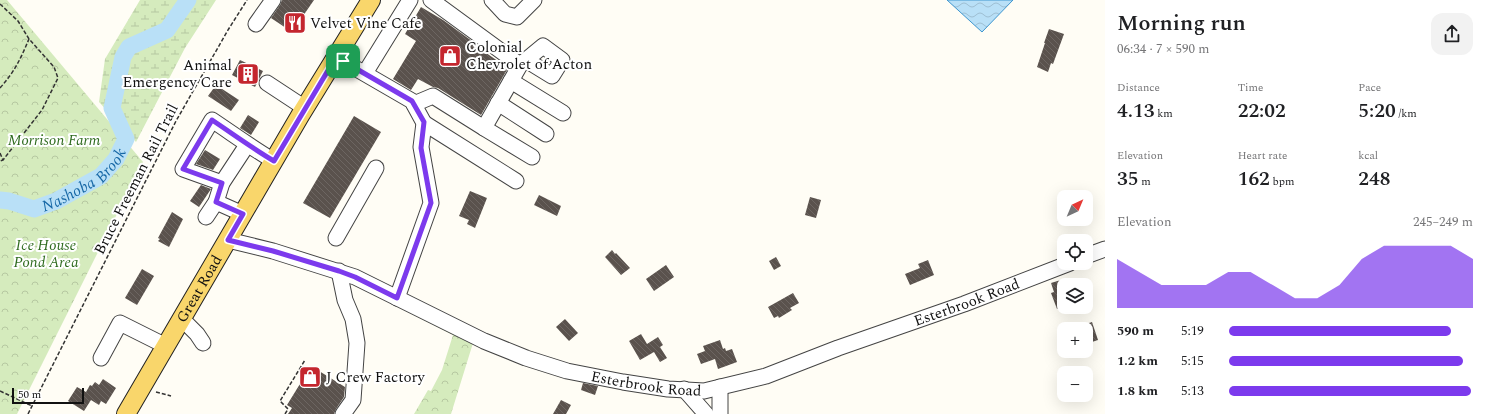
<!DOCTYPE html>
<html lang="en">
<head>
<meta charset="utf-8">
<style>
  :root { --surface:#fff; --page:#f2f2f2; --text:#202124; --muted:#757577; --accent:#7c3aed }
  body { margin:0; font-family:Spectral,serif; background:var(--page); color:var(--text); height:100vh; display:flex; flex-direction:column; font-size:15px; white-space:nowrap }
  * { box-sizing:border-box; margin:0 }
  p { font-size:13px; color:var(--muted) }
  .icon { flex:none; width:22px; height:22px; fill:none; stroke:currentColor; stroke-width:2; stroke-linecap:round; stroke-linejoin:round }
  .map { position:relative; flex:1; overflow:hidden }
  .panel { display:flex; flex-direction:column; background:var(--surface); width:380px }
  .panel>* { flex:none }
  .needle { width:26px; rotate:44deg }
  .controls { position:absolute; left:1057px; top:190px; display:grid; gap:8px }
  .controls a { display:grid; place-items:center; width:36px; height:36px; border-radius:8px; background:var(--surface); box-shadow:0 4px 16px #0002; font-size:20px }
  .scale { position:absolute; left:12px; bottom:10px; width:72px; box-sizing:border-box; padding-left:4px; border:2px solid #111; border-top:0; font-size:11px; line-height:14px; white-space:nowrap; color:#111; -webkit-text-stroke:3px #fff; paint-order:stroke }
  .pin { position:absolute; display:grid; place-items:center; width:34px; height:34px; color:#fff; margin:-17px; border-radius:8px; box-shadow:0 2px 6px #0006 }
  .round { display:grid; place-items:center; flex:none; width:42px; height:42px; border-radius:12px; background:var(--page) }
  .overview { display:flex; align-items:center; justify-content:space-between; height:68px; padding:0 12px }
  h1 { font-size:22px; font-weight:600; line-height:30px }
  .metrics { display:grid; grid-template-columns:repeat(3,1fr); gap:6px; height:68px; padding:4px 12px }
  .metrics div { display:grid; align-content:center }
  .metrics b { font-size:20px; font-weight:600 }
  .metrics small { font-size:11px; font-weight:400 }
  .metrics p { font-size:11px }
  .chart { height:112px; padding:8px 12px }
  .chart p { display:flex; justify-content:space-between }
  .chart svg { width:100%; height:72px; margin-top:4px; fill:var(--accent); opacity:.7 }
  ul { padding:0 12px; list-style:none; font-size:13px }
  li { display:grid; grid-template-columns:64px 48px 1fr; align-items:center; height:30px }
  li i { height:10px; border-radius:5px; background:var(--accent) }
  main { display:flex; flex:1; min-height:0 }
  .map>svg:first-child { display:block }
  .wetland { fill:url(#wetland-marsh) }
  .park { fill:url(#park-crowns) }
  .water { fill:url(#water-waves); stroke:#3f96cf }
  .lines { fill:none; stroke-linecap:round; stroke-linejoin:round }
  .river { stroke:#b9e0f7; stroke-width:17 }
  .building { fill:url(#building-back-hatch) }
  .minor-casing { stroke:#444; stroke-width:17 }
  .major-casing { stroke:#222; stroke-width:20 }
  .path { stroke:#333; stroke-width:1.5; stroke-dasharray:4 2; stroke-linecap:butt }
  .minor { stroke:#fff; stroke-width:15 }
  .major { stroke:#f9d66b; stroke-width:18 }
  .route-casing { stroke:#fff; stroke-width:8 }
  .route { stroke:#7c3aed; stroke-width:5 }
  .labels { text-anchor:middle; stroke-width:4; stroke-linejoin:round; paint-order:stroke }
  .poi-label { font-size:15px; fill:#111; stroke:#fff; text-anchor:start }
  .park-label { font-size:15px; font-style:italic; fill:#2f6b1f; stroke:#fff }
  .street-label { font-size:15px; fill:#111; stroke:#fff }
  .water-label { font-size:16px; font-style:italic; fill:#1768a6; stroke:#fff }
</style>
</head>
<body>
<main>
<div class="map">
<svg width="1105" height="414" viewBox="0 0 1105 414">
  <defs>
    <pattern id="wetland-marsh" width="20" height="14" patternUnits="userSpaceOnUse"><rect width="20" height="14" fill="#d5ebbd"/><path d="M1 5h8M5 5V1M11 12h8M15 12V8" fill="none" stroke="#b6c8a1"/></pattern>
    <pattern id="park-crowns" width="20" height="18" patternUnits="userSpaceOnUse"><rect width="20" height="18" fill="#d5ebbd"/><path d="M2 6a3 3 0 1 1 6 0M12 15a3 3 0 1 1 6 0" fill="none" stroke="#b6c8a1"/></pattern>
    <pattern id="water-waves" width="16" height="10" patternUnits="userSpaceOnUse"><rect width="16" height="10" fill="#b9e0f7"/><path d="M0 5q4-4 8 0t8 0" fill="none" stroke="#9ebfd3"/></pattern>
    <pattern id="building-back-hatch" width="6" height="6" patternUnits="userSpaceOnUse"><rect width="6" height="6" fill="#5a524d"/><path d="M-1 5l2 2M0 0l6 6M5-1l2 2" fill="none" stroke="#6d6662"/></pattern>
  </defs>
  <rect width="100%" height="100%" fill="#fffdf5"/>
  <path class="wetland" d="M 140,0 L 216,0 L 185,48 L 136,142 L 99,102 L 105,59 Z"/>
  <g class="park">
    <path d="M 0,0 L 7,0 L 143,162 L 17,414 L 0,414 Z"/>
    <path d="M 395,303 L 473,343 L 451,414 L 414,414 L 428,390 L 431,391 L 442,370 L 453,335 L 394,305 Z"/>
  </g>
  <path class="water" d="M 947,0 L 1013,0 L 982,32 Z"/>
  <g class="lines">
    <path class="river" id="s1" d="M 0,200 L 9,201 L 34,209 L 56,201 L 101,176 L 116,159 L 126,139 L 112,108 L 123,57 L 129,47 L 167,30 L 188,0"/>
  </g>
  <g class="building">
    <path d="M 282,0 L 314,0 L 292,32 L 271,18 L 280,5 Z"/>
    <path d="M 421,7 L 443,20 L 476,44 L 476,46 L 508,68 L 481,115 L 438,88 L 433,87 L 418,79 L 411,90 L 393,79 L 416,41 L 405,34 Z"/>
    <path d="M 1049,29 L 1064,34 L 1053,64 L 1051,63 L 1048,72 L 1037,67 L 1045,43 L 1044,43 Z"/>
    <path d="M 240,60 L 263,71 L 255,87 L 232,75 Z"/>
    <path d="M 216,85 L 239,100 L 231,111 L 208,96 Z"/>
    <path d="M 248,115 L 259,122 L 251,135 L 240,128 Z"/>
    <path d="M 354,116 L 381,132 L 330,218 L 303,203 Z"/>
    <path d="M 205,150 L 220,159 L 213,170 L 196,164 Z"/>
    <path d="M 201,185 L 211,189 L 199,207 L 190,201 Z"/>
    <path d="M 470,191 L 487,198 L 475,228 L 467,224 L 469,220 L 459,216 Z"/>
    <path d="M 539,195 L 561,206 L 557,216 L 534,205 Z"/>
    <path d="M 810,197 L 821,200 L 816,218 L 805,215 Z"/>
    <path d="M 172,212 L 183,219 L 169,247 L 158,241 L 160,239 L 158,238 Z"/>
    <path d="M 612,250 L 615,254 L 616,253 L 630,268 L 621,275 L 605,257 Z"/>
    <path d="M 776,257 L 781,266 L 774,270 L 769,261 Z"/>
    <path d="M 928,260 L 934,275 L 910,285 L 905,274 L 920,268 L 918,264 Z"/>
    <path d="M 666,265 L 674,277 L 654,291 L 646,279 Z"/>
    <path d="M 142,269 L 154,276 L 137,305 L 125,298 Z"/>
    <path d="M 1064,279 L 1064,297 L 1061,298 L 1064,307 L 1057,309 L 1051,293 L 1054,292 L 1051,283 Z"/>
    <path d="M 793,293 L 799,303 L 790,308 L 792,310 L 779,318 L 778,316 L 774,318 L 768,307 Z"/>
    <path d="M 565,319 L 578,333 L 569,341 L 556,327 Z"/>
    <path d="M 1092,322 L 1098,340 L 1086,344 L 1086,324 Z"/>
    <path d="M 641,334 L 647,344 L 658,337 L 663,345 L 660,347 L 667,358 L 660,362 L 654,352 L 640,360 L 629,341 Z"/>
    <path d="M 720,340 L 723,349 L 725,348 L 726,351 L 732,349 L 737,362 L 718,369 L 715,359 L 701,364 L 697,354 L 705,351 L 703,346 Z"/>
    <path d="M 311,366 L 345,387 L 344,397 L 336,409 L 334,414 L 288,414 L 292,408 L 287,405 Z"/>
    <path d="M 103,379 L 116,388 L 106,404 L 101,401 L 99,405 L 91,400 L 84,411 L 68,401 L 77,387 L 86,392 L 90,385 L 92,386 L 95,382 L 99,385 Z"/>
    <path d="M 583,383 L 598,386 L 595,395 L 581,390 Z"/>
    <path d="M 561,400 L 571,405 L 566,414 L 553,414 Z"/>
  </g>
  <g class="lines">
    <g class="minor-casing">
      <g id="minor">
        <path d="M 492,0 L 505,14 L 517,17 L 534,0"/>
        <path d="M 256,24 L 273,0"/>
        <path d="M 336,57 L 412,101 L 424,123 L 421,147 L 431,203 L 397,298"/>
        <path d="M 520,65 L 543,46 L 562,60 L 552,76 L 526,60"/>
        <path d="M 365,73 L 410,0"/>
        <path d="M 511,81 L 563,113"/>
        <path d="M 267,83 L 305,108"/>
        <path d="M 498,103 L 546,134"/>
        <path d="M 414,104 L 433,96 L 484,128 L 520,65 L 431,0"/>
        <path d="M 424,123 L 516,181"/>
        <path d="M 484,128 L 532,157"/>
        <path d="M 222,183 L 183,169 L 212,120 C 233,134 252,148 274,161"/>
        <path d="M 216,202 L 243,214"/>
        <path d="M 206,217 L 216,202 L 222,183 L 247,145"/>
        <path d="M 336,238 L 376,168"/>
        <path id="s2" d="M 228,240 L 273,251 L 355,277 L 484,341 L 526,358 L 567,371 L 623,382 L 668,389 L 704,391 L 766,376 L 838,348 L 964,304 L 1070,263"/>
        <path d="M 1086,256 L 1105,249"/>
        <path d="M 339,271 L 345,300 L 353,319 L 357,343 L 353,400 L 343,414"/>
        <path d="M 182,319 L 197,334 L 203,343"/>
        <path d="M 101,358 L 120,323 L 166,346"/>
        <path d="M 720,387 L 720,414"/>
        <path d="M 684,389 L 706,414"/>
      </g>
    </g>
    <g class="major-casing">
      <g id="major">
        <path id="s3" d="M 126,414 L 301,114 L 371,0"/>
      </g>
    </g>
    <g class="path">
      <path d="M 0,4 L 18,21 L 29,39 L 54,67 L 58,78 L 42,110 L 3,160"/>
      <path d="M 0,88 C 15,71 20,60 29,39"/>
      <path d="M 0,153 L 3,160 L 0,161"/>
      <path d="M 0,391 L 32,406"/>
      <path d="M 156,392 L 171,396"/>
      <path d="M 28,414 L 176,121 L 228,30 L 247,0"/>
      <path d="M 285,414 L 288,409 L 280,401 L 305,360"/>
    </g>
    <use href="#minor" class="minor"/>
    <use href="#major" class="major"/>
  </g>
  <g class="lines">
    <g class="route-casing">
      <path id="route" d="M 336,57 L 412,101 L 424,122 L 421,148 L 431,203 L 397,298 L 355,277 L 339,271 L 273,251 L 228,240 L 243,214 L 216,202 L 222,183 L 183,169 L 212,120 C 233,134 252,148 274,161 Z"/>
    </g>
    <use href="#route" class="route"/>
  </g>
  <defs>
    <g id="restaurant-square" transform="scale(1.15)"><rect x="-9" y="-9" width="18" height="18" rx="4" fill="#c4262e" stroke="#fff"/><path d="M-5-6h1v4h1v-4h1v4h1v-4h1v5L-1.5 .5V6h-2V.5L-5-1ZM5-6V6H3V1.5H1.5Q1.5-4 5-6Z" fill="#fff"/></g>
    <g id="shop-square" transform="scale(1.15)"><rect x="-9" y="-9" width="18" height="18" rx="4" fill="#c4262e" stroke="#fff"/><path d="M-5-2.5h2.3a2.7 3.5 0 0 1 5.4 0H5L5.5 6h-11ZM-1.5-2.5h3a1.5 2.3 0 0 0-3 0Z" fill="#fff"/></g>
    <g id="building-square" transform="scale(1.15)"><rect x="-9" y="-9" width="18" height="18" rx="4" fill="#c4262e" stroke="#fff"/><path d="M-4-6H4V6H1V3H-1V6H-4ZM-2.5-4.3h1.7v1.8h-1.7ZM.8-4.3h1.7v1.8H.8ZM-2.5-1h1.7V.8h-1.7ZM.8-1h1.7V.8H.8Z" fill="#fff"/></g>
  </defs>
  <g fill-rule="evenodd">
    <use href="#restaurant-square" x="295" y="23"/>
    <use href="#shop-square" x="450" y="56"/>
    <use href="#building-square" x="248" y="74"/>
    <use href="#shop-square" x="310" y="377"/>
  </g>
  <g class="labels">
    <g class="poi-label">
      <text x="310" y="28">Velvet Vine Cafe</text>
      <text x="466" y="52">Colonial<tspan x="466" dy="17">Chevrolet of Acton</tspan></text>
      <text x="232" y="70" text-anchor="end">Animal<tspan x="232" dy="17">Emergency Care</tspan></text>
      <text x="326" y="382">J Crew Factory</text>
    </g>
    <g class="park-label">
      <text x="54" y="145">Morrison Farm</text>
      <text x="46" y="250">Ice House<tspan x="46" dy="17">Pond Area</tspan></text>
    </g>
    <g class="street-label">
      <text transform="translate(136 179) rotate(-63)" y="5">Bruce Freeman Rail Trail</text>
      <text dy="5" stroke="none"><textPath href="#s3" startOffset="145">Great Road</textPath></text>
      <text dy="5" stroke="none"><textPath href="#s2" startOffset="781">Esterbrook Road</textPath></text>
      <text dy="5" stroke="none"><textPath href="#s2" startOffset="445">Esterbrook Road</textPath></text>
    </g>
    <g class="water-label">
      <text dy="6" stroke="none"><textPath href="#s1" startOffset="94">Nashoba Brook</textPath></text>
    </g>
  </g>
</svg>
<div class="controls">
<a><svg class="needle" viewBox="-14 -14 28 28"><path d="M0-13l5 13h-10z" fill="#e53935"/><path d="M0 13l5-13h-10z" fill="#757577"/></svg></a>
<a><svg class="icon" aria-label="locate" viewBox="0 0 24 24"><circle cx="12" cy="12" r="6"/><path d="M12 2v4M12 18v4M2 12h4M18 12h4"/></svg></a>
<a><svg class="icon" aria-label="layers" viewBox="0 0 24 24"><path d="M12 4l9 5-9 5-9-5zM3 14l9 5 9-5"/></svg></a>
<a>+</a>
<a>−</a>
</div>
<div class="scale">50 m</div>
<div class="pin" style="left:343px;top:61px;background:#1e9e55"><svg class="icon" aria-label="arrive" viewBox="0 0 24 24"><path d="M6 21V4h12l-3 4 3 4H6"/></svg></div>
</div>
<section class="panel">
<div class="overview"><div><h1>Morning run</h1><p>06:34 · 7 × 590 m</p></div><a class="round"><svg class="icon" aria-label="share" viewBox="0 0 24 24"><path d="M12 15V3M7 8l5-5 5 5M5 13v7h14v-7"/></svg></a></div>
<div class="metrics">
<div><p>Distance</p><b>4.13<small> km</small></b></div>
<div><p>Time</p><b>22:02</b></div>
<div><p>Pace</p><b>5:20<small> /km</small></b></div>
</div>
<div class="metrics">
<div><p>Elevation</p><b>35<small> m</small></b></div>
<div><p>Heart rate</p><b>162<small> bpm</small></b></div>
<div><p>kcal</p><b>248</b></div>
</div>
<div class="chart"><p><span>Elevation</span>245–249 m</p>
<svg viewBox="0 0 160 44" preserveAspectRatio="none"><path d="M0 44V14L10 22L20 30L30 30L40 30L50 22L60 22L70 30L80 38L90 38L100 30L110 14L120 6L130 6L140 6L150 6L160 14V44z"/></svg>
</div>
<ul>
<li><b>590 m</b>5:19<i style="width:91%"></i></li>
<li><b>1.2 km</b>5:15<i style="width:96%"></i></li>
<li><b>1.8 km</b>5:13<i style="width:99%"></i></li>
</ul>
</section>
</main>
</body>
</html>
